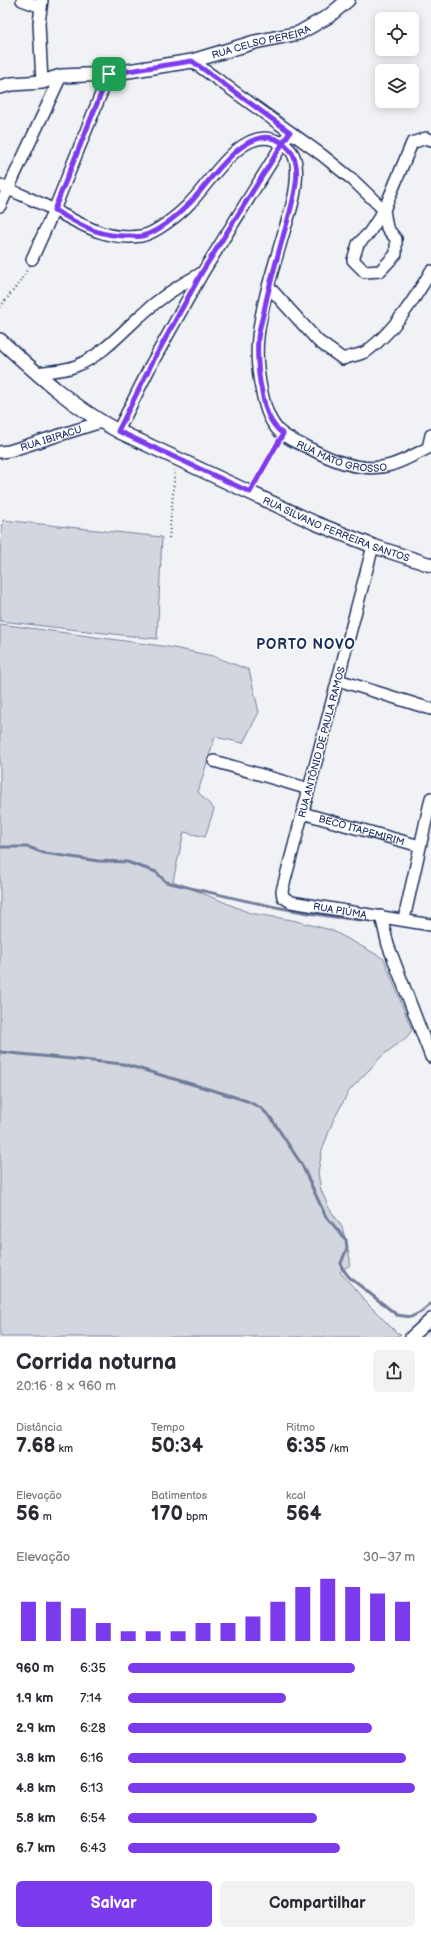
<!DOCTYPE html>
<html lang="pt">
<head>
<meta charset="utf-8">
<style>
  :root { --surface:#fff; --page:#f2f2f3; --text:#2b2b33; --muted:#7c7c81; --accent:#7c3aed }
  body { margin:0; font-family:"Balsamiq Sans",sans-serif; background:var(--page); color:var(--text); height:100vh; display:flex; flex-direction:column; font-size:15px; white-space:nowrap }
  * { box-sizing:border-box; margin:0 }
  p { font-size:13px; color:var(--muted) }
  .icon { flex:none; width:22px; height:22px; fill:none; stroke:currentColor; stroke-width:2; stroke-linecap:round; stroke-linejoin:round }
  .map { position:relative; height:1337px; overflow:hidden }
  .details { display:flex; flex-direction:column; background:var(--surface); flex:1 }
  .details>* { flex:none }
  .fabs { position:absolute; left:375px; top:12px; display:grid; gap:8px }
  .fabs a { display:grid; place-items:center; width:44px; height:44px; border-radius:6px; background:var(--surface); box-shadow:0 2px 10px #0003; font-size:20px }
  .pin { position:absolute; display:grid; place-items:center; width:34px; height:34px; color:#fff; margin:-17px; border-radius:8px; box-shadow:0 2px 6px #0006 }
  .round { display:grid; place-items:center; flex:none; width:42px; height:42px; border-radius:6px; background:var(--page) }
  .headline { display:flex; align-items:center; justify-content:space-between; height:68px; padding:0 16px }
  h1 { font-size:22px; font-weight:700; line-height:30px }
  .figures { display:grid; grid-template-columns:repeat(3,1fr); gap:6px; height:68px; padding:4px 16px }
  .figures div { display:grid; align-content:center }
  .figures b { font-size:20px; font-weight:700 }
  .figures small { font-size:11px; font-weight:400 }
  .figures p { font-size:11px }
  .chart { height:112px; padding:8px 16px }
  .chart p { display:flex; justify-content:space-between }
  .chart svg { width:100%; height:72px; margin-top:4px; stroke:var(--accent); stroke-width:6 }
  .cta { display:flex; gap:8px; margin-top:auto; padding:8px 16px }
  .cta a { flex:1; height:46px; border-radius:6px; background:var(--accent); color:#fff; font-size:16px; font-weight:700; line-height:46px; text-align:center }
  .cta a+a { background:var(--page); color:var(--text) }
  ul { padding:0 16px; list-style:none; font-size:13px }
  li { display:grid; grid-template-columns:64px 48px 1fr; align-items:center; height:30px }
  li i { height:10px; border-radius:5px; background:var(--accent) }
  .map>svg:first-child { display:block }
  .green { fill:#d2d6df; stroke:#76829e }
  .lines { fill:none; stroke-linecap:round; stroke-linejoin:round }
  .stream { stroke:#707c9a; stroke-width:3 }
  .minor-casing { stroke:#1b2f5e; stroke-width:14 }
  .tertiary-casing { stroke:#1b2f5e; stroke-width:16 }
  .path { stroke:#1b2f5e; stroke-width:2; stroke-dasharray:1 3; stroke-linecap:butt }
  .minor { stroke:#fff; stroke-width:11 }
  .tertiary { stroke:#fff; stroke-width:13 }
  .route-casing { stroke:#fff; stroke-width:8 }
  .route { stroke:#7c3aed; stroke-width:5 }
  .labels { text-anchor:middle; stroke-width:3; stroke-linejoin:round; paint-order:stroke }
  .street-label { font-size:10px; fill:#1b2f5e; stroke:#fff }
  .district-label { font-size:14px; font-weight:bold; letter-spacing:1px; fill:#1b2f5e; stroke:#fff }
</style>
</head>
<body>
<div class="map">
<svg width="431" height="1337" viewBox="0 0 431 1337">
  <rect width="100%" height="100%" fill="#f1f2f5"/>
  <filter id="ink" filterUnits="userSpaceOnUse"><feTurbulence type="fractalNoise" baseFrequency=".025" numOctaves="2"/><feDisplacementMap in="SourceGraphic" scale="8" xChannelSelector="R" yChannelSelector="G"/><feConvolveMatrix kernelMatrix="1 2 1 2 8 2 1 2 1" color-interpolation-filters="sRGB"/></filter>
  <g filter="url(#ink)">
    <g class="green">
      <path d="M 3,520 L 162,537 L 157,639 L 0,621 L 0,553 Z"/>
      <path d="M 0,624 L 169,647 L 213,656 L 249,670 L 259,712 L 243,743 L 215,737 L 198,792 L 214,809 L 205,837 L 184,832 L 173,881 L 250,913 L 292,920 L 331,930 L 374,953 L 384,959 L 412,1030 L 407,1037 L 383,1055 L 349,1091 L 333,1121 L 322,1150 L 318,1173 L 321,1190 L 329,1208 L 342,1227 L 350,1258 L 350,1265 L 340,1272 L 369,1305 L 397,1333 L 401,1334 L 396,1337 L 0,1337 Z"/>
    </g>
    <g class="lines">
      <g class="stream">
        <path d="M 0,847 L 28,847 L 44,853 L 98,861 L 127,862 L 156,872 L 166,882 C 234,898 303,916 374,921"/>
        <path d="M 0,1052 L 123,1064 L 222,1093 L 247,1101 L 261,1108 L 271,1118 L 302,1165 L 325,1215 L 346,1240 L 347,1248 L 341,1263 L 342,1268 L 349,1277 L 397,1315 L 411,1317 L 421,1312 L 431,1304"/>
      </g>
      <g class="minor-casing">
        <g id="minor">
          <path d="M 22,0 L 41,7"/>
          <path d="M 42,0 L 39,23 L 42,82"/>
          <path d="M 192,61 L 322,155 L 353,180 L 384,210"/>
          <path id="s1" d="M 0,185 C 18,194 37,201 54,210 C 83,225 106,241 141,236 C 155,234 180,214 190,203 C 210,183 240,128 274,140 C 281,143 286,145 291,151 C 297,158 297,172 296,182 C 295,198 290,213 285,228 C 275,264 262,300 258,337 C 256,355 258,375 262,393 C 265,406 268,418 277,429 C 285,438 300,444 311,449 C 335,462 364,473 391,465 C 404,461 416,454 428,448 L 431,435"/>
          <path d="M 0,206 L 61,76"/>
          <path d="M 384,210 L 387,228 L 396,239 L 396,254 L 380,271 L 365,272 L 353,260 L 358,244 L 369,233 L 384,210 L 412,143 L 426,138 L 431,140"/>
          <path d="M 32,259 L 54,210 L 109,74"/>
          <path d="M 269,287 L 318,341 L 343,359 C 350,356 361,355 367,351 C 394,331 414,300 431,271"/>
          <path d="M 37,373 C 49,371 64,371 76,366 C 102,355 119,335 139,317 C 158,299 179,285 202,273"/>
          <path d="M 118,431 L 152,363 L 203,272 L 290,132"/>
          <path id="s2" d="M 0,452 L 9,451 L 101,422"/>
          <path id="s3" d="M 373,546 L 282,891 L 283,897 L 291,902 L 431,925"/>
          <path d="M 338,680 L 431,709"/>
          <path d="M 214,761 L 309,789"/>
          <path id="s4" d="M 302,813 L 420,846"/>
          <path d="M 381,916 L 388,945 L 431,1057"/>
          <path d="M 404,919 L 431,798"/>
          <path d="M 411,1337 L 431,1319"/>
        </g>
      </g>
      <g class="tertiary-casing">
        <g id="tertiary">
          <path id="s5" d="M 0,87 L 12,84 L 42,82 L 61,76 L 109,74 L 192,61 L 255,42 L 299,33 L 329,16 L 348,0"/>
          <path id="s6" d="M 0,340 C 37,374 74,408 118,431 L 315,523 L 373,546 L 431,565"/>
        </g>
      </g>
      <g class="path">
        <path d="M 0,307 L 20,282 L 28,268"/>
        <path d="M 255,484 L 278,442"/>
        <path d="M 169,538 L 175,470"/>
      </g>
      <use href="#minor" class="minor"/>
      <use href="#tertiary" class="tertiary"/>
    </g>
  </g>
  <g class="lines" filter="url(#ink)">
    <g class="route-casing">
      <path id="route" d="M 109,74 L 54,210 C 81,225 98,237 130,236 C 134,236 139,237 142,236 C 157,233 178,215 189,204 C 209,184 249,116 284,144 C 296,153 298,169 296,183 C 294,200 289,216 284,233 C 277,259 269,285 264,311 C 262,320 259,329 258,338 C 257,356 258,375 262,392 C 265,409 269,423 283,434 L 250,492 L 118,431 L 152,363 L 202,272 L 283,143 L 290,132 L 192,61 L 109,74"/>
    </g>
    <use href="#route" class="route"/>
  </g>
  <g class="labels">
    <g class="street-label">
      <text dy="4" stroke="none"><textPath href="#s5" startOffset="266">RUA CELSO PEREIRA</textPath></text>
      <text dy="4" stroke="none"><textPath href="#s2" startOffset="53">RUA IBIRACU</textPath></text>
      <text dy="4" stroke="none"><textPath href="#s1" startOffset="703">RUA MATO GROSSO</textPath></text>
      <text dy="4" stroke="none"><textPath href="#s6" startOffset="389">RUA SILVANO FERREIRA SANTOS</textPath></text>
      <text transform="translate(321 742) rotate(-75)" y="4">RUA ANTÔNIO DE PAULA RAMOS</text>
      <text dy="4" stroke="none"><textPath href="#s4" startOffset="62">BECO ITAPEMIRIM</textPath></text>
      <text dy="4" stroke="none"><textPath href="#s3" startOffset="422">RUA PIÚMA</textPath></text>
    </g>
    <g class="district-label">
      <text x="306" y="649">PORTO NOVO</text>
    </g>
  </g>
</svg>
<div class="fabs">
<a><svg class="icon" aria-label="locate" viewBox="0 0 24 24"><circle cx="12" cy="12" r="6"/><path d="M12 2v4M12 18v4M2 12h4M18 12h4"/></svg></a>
<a><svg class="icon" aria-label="layers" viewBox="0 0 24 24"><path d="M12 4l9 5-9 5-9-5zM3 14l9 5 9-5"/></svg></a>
</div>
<div class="pin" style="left:109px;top:74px;background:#1e9e55"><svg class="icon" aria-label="arrive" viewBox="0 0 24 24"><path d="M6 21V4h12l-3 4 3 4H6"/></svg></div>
</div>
<section class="details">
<div class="headline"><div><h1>Corrida noturna</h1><p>20:16 · 8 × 960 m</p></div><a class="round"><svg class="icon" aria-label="share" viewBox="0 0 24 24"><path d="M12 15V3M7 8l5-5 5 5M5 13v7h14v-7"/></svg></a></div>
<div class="figures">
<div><p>Distância</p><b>7.68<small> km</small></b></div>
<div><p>Tempo</p><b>50:34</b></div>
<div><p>Ritmo</p><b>6:35<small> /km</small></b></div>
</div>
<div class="figures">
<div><p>Elevação</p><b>56<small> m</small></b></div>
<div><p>Batimentos</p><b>170<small> bpm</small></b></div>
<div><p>kcal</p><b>564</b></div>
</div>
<div class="chart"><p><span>Elevação</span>30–37 m</p>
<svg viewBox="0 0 160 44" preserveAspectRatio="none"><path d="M5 44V20M15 44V20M25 44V24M35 44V33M45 44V38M55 44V38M65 44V38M75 44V33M85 44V33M95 44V29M105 44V20M115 44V11M125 44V6M135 44V11M145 44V15M155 44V20"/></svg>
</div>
<ul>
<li><b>960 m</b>6:35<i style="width:79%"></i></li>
<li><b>1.9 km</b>7:14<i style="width:55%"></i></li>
<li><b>2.9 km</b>6:28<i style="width:85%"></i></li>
<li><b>3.8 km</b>6:16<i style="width:97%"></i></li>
<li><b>4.8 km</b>6:13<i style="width:100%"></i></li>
<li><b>5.8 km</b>6:54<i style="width:66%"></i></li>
<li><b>6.7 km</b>6:43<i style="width:74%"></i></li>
</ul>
<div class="cta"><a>Salvar</a><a>Compartilhar</a></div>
</section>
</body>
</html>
